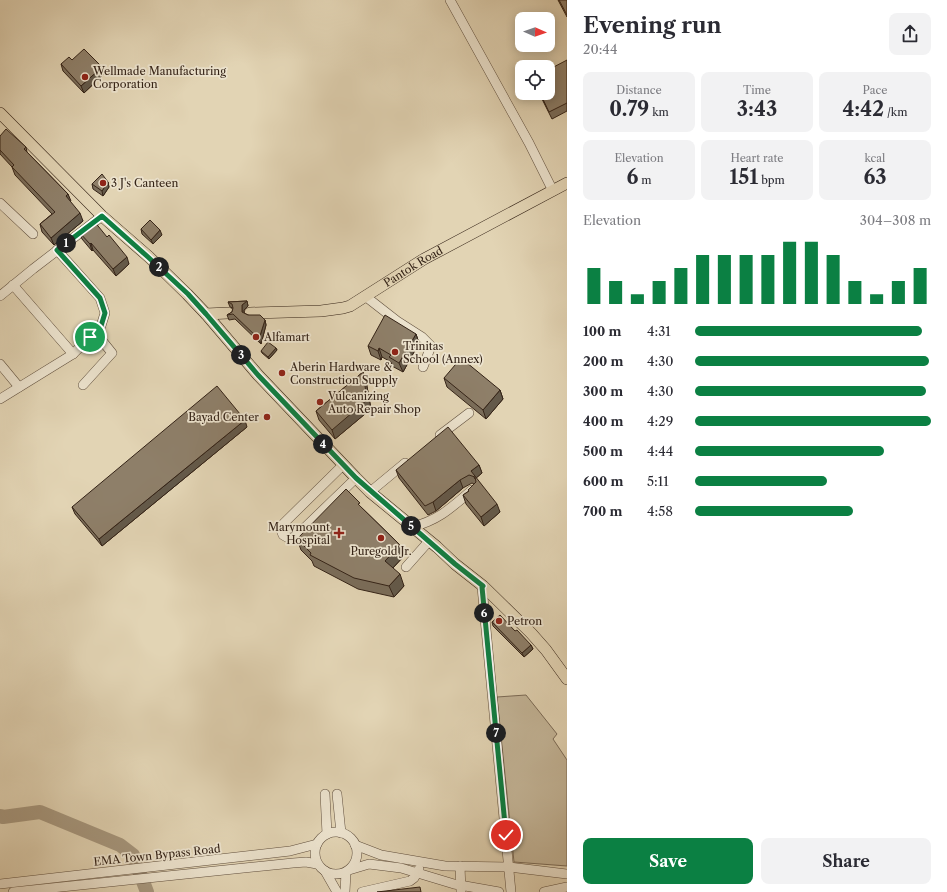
<!DOCTYPE html>
<html lang="en">
<head>
<meta charset="utf-8">
<style>
  :root { --surface:#fff; --page:#f2f2f3; --text:#2b2b33; --muted:#7c7c81; --accent:#0b8043 }
  body { margin:0; font-family:"Libre Caslon Text",serif; background:var(--page); color:var(--text); height:100vh; display:flex; flex-direction:column; font-size:15px; white-space:nowrap }
  * { box-sizing:border-box; margin:0 }
  p { font-size:13px; color:var(--muted) }
  .icon { flex:none; width:22px; height:22px; fill:none; stroke:currentColor; stroke-width:2; stroke-linecap:round; stroke-linejoin:round }
  .map { position:relative; flex:1; overflow:hidden }
  .side { display:flex; flex-direction:column; background:var(--surface); width:380px }
  .side>* { flex:none }
  .needle { width:26px; rotate:92deg }
  .buttons { position:absolute; left:515px; top:12px; display:grid; gap:8px }
  .buttons a { display:grid; place-items:center; width:40px; height:40px; border-radius:8px; background:var(--surface); box-shadow:0 2px 10px #0003; font-size:20px }
  .pin { position:absolute; display:grid; place-items:center; width:34px; height:34px; color:#fff; margin:-17px; border:2px solid #fff; border-radius:50%; box-shadow:0 1px 4px #0007 }
  .km { position:absolute; width:20px; height:20px; margin:-10px; border-radius:50%; background:#222; color:#fff; font-size:11px; line-height:20px; text-align:center }
  .round { display:grid; place-items:center; flex:none; width:42px; height:42px; border-radius:8px; background:var(--page) }
  .overview { display:flex; align-items:center; justify-content:space-between; height:68px; padding:0 16px }
  h1 { font-size:22px; font-weight:700; line-height:30px }
  .stats { display:grid; grid-template-columns:repeat(3,1fr); gap:6px; height:68px; padding:4px 16px }
  .stats div { display:grid; align-content:center; border-radius:8px; background:var(--page); text-align:center }
  .stats b { font-size:20px; font-weight:700 }
  .stats small { font-size:11px; font-weight:400 }
  .stats p { font-size:11px }
  .chart { height:112px; padding:8px 16px }
  .chart p { display:flex; justify-content:space-between }
  .chart svg { width:100%; height:72px; margin-top:4px; stroke:var(--accent); stroke-width:6 }
  .button { display:flex; gap:8px; margin-top:auto; padding:8px 16px }
  .button a { flex:1; height:46px; border-radius:8px; background:var(--accent); color:#fff; font-size:16px; font-weight:700; line-height:46px; text-align:center }
  .button a+a { background:var(--page); color:var(--text) }
  ul { padding:0 16px; list-style:none; font-size:13px }
  li { display:grid; grid-template-columns:64px 48px 1fr; align-items:center; height:30px }
  li i { height:10px; border-radius:5px; background:var(--accent) }
  main { display:flex; flex:1; min-height:0 }
  .map>svg:first-child { display:block }
  .green { fill:#c4b699; stroke:#7c6c58 }
  .lines { fill:none; stroke-linecap:round; stroke-linejoin:round }
  .river { stroke:#a7987f; stroke-width:14 }
  .minor-casing { stroke:#604f3e; stroke-width:10 }
  .major-casing { stroke:#342317; stroke-width:12 }
  .minor { stroke:#ece3ce; stroke-width:9 }
  .major { stroke:#e2d4b4; stroke-width:11 }
  .wall { fill:#7a6d5a; stroke:#342317 }
  .shaded-wall { fill:#63594a; stroke:#342317 }
  .building { fill:#8e7f69; stroke:#342317 }
  .route-casing { stroke:#fff; stroke-width:8 }
  .route { stroke:#0b8043; stroke-width:5 }
  .poi-dot { fill:#8f2418; stroke:#ece3ce; stroke-width:1.5 }
  .labels { text-anchor:middle; stroke-width:3.5; stroke-linejoin:round; paint-order:stroke }
  .poi-label { font-size:11px; fill:#342317; stroke:#ece3ce; text-anchor:start }
  .street-label { font-size:11px; fill:#342317; stroke:#ece3ce }
</style>
</head>
<body>
<main>
<div class="map">
<svg width="567" height="892" viewBox="0 0 567 892">
  <rect width="100%" height="100%" fill="#e2d4b4"/>
  <filter id="stains"><feTurbulence type="fractalNoise" baseFrequency=".005" numOctaves="4"/><feColorMatrix values="0 0 0 0 .2 0 0 0 0 .09 0 0 0 0 .02 0 0 0 .5 -.17"/></filter>
  <radialGradient id="worn" r=".72"><stop offset=".6" stop-color="#630" stop-opacity="0"/><stop offset="1" stop-color="#630" stop-opacity=".3"/></radialGradient>
  <path class="green" d="M 526,695 L 557,734 L 553,739 L 567,760 L 567,866 L 514,862 L 497,697 Z"/>
  <g class="lines">
    <path class="river" d="M 0,816 L 3,817 L 40,812 L 120,845 L 133,855 L 147,892"/>
    <g class="minor-casing">
      <g id="minor">
        <path d="M 450,0 L 529,143 L 553,191"/>
        <path d="M 0,203 L 33,234"/>
        <path d="M 13,285 L 73,354"/>
        <path d="M 0,296 L 33,269 L 102,216"/>
        <path d="M 365,296 L 397,321 L 422,337 L 431,346 L 423,367"/>
        <path d="M 0,364 L 19,387"/>
        <path d="M 83,385 L 112,353 L 95,332"/>
        <path d="M 0,399 L 73,354 L 101,326 L 105,313 L 100,298 L 57,250"/>
        <path d="M 440,435 L 469,413"/>
        <path d="M 343,465 L 283,524 L 281,530 L 283,535 L 290,539 L 295,537 L 356,478"/>
        <path d="M 370,492 L 405,463"/>
        <path d="M 412,527 C 439,520 451,508 472,490"/>
        <path d="M 406,567 L 429,541"/>
        <path d="M 483,586 L 482,587 L 511,892"/>
        <path d="M 325,794 L 327,834"/>
        <path d="M 337,794 L 341,833"/>
        <circle cx="336" cy="853" r="21"/>
        <path d="M 355,845 L 381,855 L 445,866 L 509,867 L 567,874"/>
        <path d="M 460,866 L 461,891"/>
        <path d="M 349,870 L 369,864 L 401,868 L 454,884 L 499,892"/>
        <path d="M 325,871 L 337,892"/>
        <path d="M 0,884 L 290,851 L 317,844"/>
        <path d="M 13,892 L 293,863 L 306,862 L 317,864"/>
        <path d="M 345,892 L 346,872"/>
        <path d="M 362,892 L 410,881 L 414,878 L 419,869"/>
        <path d="M 544,892 L 567,887"/>
      </g>
    </g>
    <g class="major-casing">
      <g id="major">
        <path d="M 0,113 L 102,216 L 149,257 L 187,294 L 206,314 L 258,375 L 356,478 L 370,492 L 437,547 L 455,564 L 483,586 L 531,633 L 546,650 L 567,679"/>
        <path id="s1" d="M 250,313 L 321,311 L 343,308 L 350,306 L 424,259 L 567,183"/>
        <path d="M 206,314 L 228,313"/>
      </g>
    </g>
    <use href="#minor" class="minor"/>
    <use href="#major" class="major"/>
  </g>
  <g class="wall">
    <path d="M 558,0 L 567,0 L 567,17 Z"/>
    <path d="M 567,60 L 567,111 L 552,119 L 539,93 L 548,93 Z"/>
    <path d="M 61,64 L 102,67 L 104,74 L 84,93 L 63,71 Z"/>
    <path d="M 0,136 L 26,147 L 27,152 L 68,194 L 70,202 L 83,221 L 54,245 L 42,232 L 40,224 L 52,214 L 15,175 L 12,167 L 0,154 Z"/>
    <path d="M 108,182 L 109,187 L 103,196 L 93,189 L 92,184 Z"/>
    <path d="M 141,229 L 162,235 L 153,244 L 142,234 Z"/>
    <path d="M 79,232 L 107,237 L 129,264 L 116,276 L 93,250 L 92,251 L 82,239 Z"/>
    <path d="M 247,301 L 248,306 L 244,310 L 244,313 L 248,315 L 265,320 L 266,325 L 261,344 L 235,319 L 229,320 L 227,315 L 232,312 L 233,308 L 230,307 L 228,302 Z"/>
    <path d="M 416,334 L 419,343 L 403,372 L 392,366 L 391,362 L 382,357 L 381,360 L 371,355 L 368,346 Z"/>
    <path d="M 276,348 L 277,350 L 269,359 L 262,353 L 261,351 Z"/>
    <path d="M 363,372 L 366,381 L 371,409 L 335,439 L 319,420 L 316,411 Z"/>
    <path d="M 444,378 L 500,390 L 503,399 L 486,419 L 447,387 Z"/>
    <path d="M 247,427 L 102,546 L 75,514 L 72,507 Z"/>
    <path d="M 479,465 L 482,473 L 476,478 L 500,512 L 484,526 L 466,504 L 463,495 L 469,491 L 468,490 L 474,484 L 472,483 L 463,488 L 436,511 L 428,515 L 399,478 L 396,470 Z"/>
    <path d="M 361,507 L 400,545 L 404,556 L 393,568 L 404,586 L 394,597 L 358,589 L 314,566 L 312,561 L 301,550 L 297,539 Z"/>
    <path d="M 492,622 L 531,645 L 533,649 L 524,657 L 493,626 Z"/>
  </g>
  <g class="shaded-wall">
    <path d="M 102,67 L 104,74 L 84,93 L 81,86 Z"/>
    <path d="M 108,182 L 109,187 L 103,196 L 102,191 Z"/>
    <path d="M 68,194 L 71,201 L 68,204 L 66,196 Z"/>
    <path d="M 80,213 L 83,221 L 54,245 L 51,238 Z"/>
    <path d="M 160,230 L 162,235 L 153,244 L 151,240 Z"/>
    <path d="M 91,243 L 93,250 L 92,251 L 90,244 Z"/>
    <path d="M 127,257 L 129,264 L 116,276 L 113,269 Z"/>
    <path d="M 247,301 L 248,306 L 244,310 L 244,317 L 242,312 L 242,305 Z"/>
    <path d="M 265,320 L 266,325 L 261,344 L 259,339 Z"/>
    <path d="M 416,334 L 419,343 L 403,372 L 399,363 Z"/>
    <path d="M 276,348 L 277,350 L 269,359 L 268,357 Z"/>
    <path d="M 379,348 L 382,357 L 381,360 L 378,351 Z"/>
    <path d="M 363,372 L 366,381 L 371,409 L 335,439 L 332,430 Z"/>
    <path d="M 500,390 L 503,399 L 486,419 L 483,410 Z"/>
    <path d="M 245,420 L 247,427 L 102,546 L 99,539 Z"/>
    <path d="M 479,465 L 482,473 L 475,479 L 471,471 Z"/>
    <path d="M 460,480 L 463,488 L 436,511 L 433,502 Z"/>
    <path d="M 497,504 L 500,512 L 484,526 L 481,517 Z"/>
    <path d="M 400,545 L 404,556 L 389,572 L 385,561 Z"/>
    <path d="M 400,574 L 404,586 L 394,597 L 389,586 Z"/>
    <path d="M 531,645 L 533,649 L 524,657 L 522,653 Z"/>
  </g>
  <g class="building">
    <path d="M 559,0 L 567,0 L 567,15 Z"/>
    <path d="M 84,49 L 102,67 L 81,86 L 61,64 L 69,57 L 72,60 Z"/>
    <path d="M 567,60 L 567,103 L 549,112 L 540,93 L 548,93 L 548,70 Z"/>
    <path d="M 6,129 L 26,147 L 24,149 L 68,194 L 66,196 L 80,213 L 51,238 L 40,224 L 55,212 L 12,167 L 14,165 L 0,150 L 0,136 Z"/>
    <path d="M 102,174 L 108,182 L 102,191 L 92,184 Z"/>
    <path d="M 150,220 L 160,230 L 151,240 L 141,229 Z"/>
    <path d="M 94,221 L 107,237 L 109,235 L 127,257 L 113,269 L 91,243 L 90,244 L 79,232 Z"/>
    <path d="M 247,301 L 242,305 L 242,312 L 248,315 L 260,315 L 265,320 L 259,339 L 233,314 L 227,315 L 232,312 L 233,308 L 232,304 L 228,302 Z"/>
    <path d="M 385,315 L 416,334 L 399,363 L 389,357 L 391,355 L 379,348 L 378,351 L 368,346 Z"/>
    <path d="M 268,342 L 276,348 L 268,357 L 261,351 Z"/>
    <path d="M 461,358 L 500,390 L 483,410 L 444,378 Z"/>
    <path d="M 363,372 L 367,400 L 332,430 L 316,411 Z"/>
    <path d="M 217,386 L 245,420 L 99,539 L 72,507 Z"/>
    <path d="M 448,427 L 479,465 L 471,471 L 497,504 L 481,517 L 463,495 L 469,491 L 468,490 L 476,482 L 475,477 L 469,475 L 460,480 L 433,502 L 425,506 L 396,470 Z"/>
    <path d="M 346,489 L 360,503 L 358,504 L 400,545 L 385,561 L 400,574 L 389,586 L 354,578 L 310,555 L 311,553 L 297,539 Z"/>
    <path d="M 500,615 L 515,631 L 517,630 L 531,645 L 522,653 L 492,622 Z"/>
    <path d="M 420,887 L 421,892 L 377,892 Z"/>
  </g>
  <g class="lines">
    <g class="route-casing">
      <path id="route" d="M 90,337 L 101,326 L 105,313 L 100,298 L 57,250 L 102,216 L 148,257 L 188,294 L 206,314 L 258,375 L 356,478 L 455,564 L 483,586 L 482,587 L 506,835"/>
    </g>
    <use href="#route" class="route"/>
  </g>
  <g class="poi-dot">
    <circle cx="85" cy="77" r="4"/>
    <circle cx="103" cy="183" r="4"/>
    <circle cx="256" cy="337" r="4"/>
    <circle cx="395" cy="352" r="4"/>
    <circle cx="282" cy="373" r="4"/>
    <circle cx="320" cy="402" r="4"/>
    <circle cx="267" cy="417" r="4"/>
    <path d="M337 527h4v4h4v4h-4v4h-4v-4h-4v-4h4z"/>
    <circle cx="381" cy="538" r="4"/>
    <circle cx="499" cy="621" r="4"/>
  </g>
  <g class="labels">
    <g class="poi-label">
      <text x="93" y="75">Wellmade Manufacturing<tspan x="93" dy="13">Corporation</tspan></text>
      <text x="111" y="187">3 J's Canteen</text>
      <text x="264" y="341">Alfamart</text>
      <text x="403" y="350">Trinitas<tspan x="403" dy="13">School (Annex)</tspan></text>
      <text x="290" y="371">Aberin Hardware &amp;<tspan x="290" dy="13">Construction Supply</tspan></text>
      <text x="328" y="400">Vulcanizing<tspan x="328" dy="13">Auto Repair Shop</tspan></text>
      <text x="259" y="421" text-anchor="end">Bayad Center</text>
      <text x="330" y="531" text-anchor="end">Marymount<tspan x="330" dy="13">Hospital</tspan></text>
      <text x="381" y="555" text-anchor="middle">Puregold Jr.</text>
      <text x="507" y="625">Petron</text>
    </g>
    <g class="street-label">
      <text dy="4" stroke="none"><textPath href="#s1" startOffset="175">Pantok Road</textPath></text>
      <text transform="translate(157 855) rotate(-6)" y="4">EMA Town Bypass Road</text>
    </g>
  </g>
  <rect width="100%" height="100%" filter="url(#stains)"/>
  <rect width="100%" height="100%" fill="url(#worn)"/>
</svg>
<div class="buttons">
<a><svg class="needle" viewBox="-14 -14 28 28"><path d="M0-13l5 13h-10z" fill="#e53935"/><path d="M0 13l5-13h-10z" fill="#7c7c81"/></svg></a>
<a><svg class="icon" aria-label="locate" viewBox="0 0 24 24"><circle cx="12" cy="12" r="6"/><path d="M12 2v4M12 18v4M2 12h4M18 12h4"/></svg></a>
</div>
<div class="pin" style="left:90px;top:337px;background:#1e9e55"><svg class="icon" aria-label="arrive" viewBox="0 0 24 24"><path d="M6 21V4h12l-3 4 3 4H6"/></svg></div>
<div class="pin" style="left:506px;top:835px;background:#d93025"><svg class="icon" aria-label="check" viewBox="0 0 24 24"><path d="M5 12l5 5 9-10"/></svg></div>
<b class="km" style="left:66px;top:243px">1</b>
<b class="km" style="left:159px;top:267px">2</b>
<b class="km" style="left:241px;top:355px">3</b>
<b class="km" style="left:323px;top:444px">4</b>
<b class="km" style="left:411px;top:526px">5</b>
<b class="km" style="left:484px;top:613px">6</b>
<b class="km" style="left:496px;top:733px">7</b>
</div>
<section class="side">
<div class="overview"><div><h1>Evening run</h1><p>20:44</p></div><a class="round"><svg class="icon" aria-label="share" viewBox="0 0 24 24"><path d="M12 15V3M7 8l5-5 5 5M5 13v7h14v-7"/></svg></a></div>
<div class="stats">
<div><p>Distance</p><b>0.79<small> km</small></b></div>
<div><p>Time</p><b>3:43</b></div>
<div><p>Pace</p><b>4:42<small> /km</small></b></div>
</div>
<div class="stats">
<div><p>Elevation</p><b>6<small> m</small></b></div>
<div><p>Heart rate</p><b>151<small> bpm</small></b></div>
<div><p>kcal</p><b>63</b></div>
</div>
<div class="chart"><p><span>Elevation</span>304–308 m</p>
<svg viewBox="0 0 160 44" preserveAspectRatio="none"><path d="M5 44V22M15 44V30M25 44V38M35 44V30M45 44V22M55 44V14M65 44V14M75 44V14M85 44V14M95 44V6M105 44V6M115 44V14M125 44V30M135 44V38M145 44V30M155 44V22"/></svg>
</div>
<ul>
<li><b>100 m</b>4:31<i style="width:96%"></i></li>
<li><b>200 m</b>4:30<i style="width:99%"></i></li>
<li><b>300 m</b>4:30<i style="width:98%"></i></li>
<li><b>400 m</b>4:29<i style="width:100%"></i></li>
<li><b>500 m</b>4:44<i style="width:80%"></i></li>
<li><b>600 m</b>5:11<i style="width:56%"></i></li>
<li><b>700 m</b>4:58<i style="width:67%"></i></li>
</ul>
<div class="button"><a>Save</a><a>Share</a></div>
</section>
</main>
</body>
</html>
